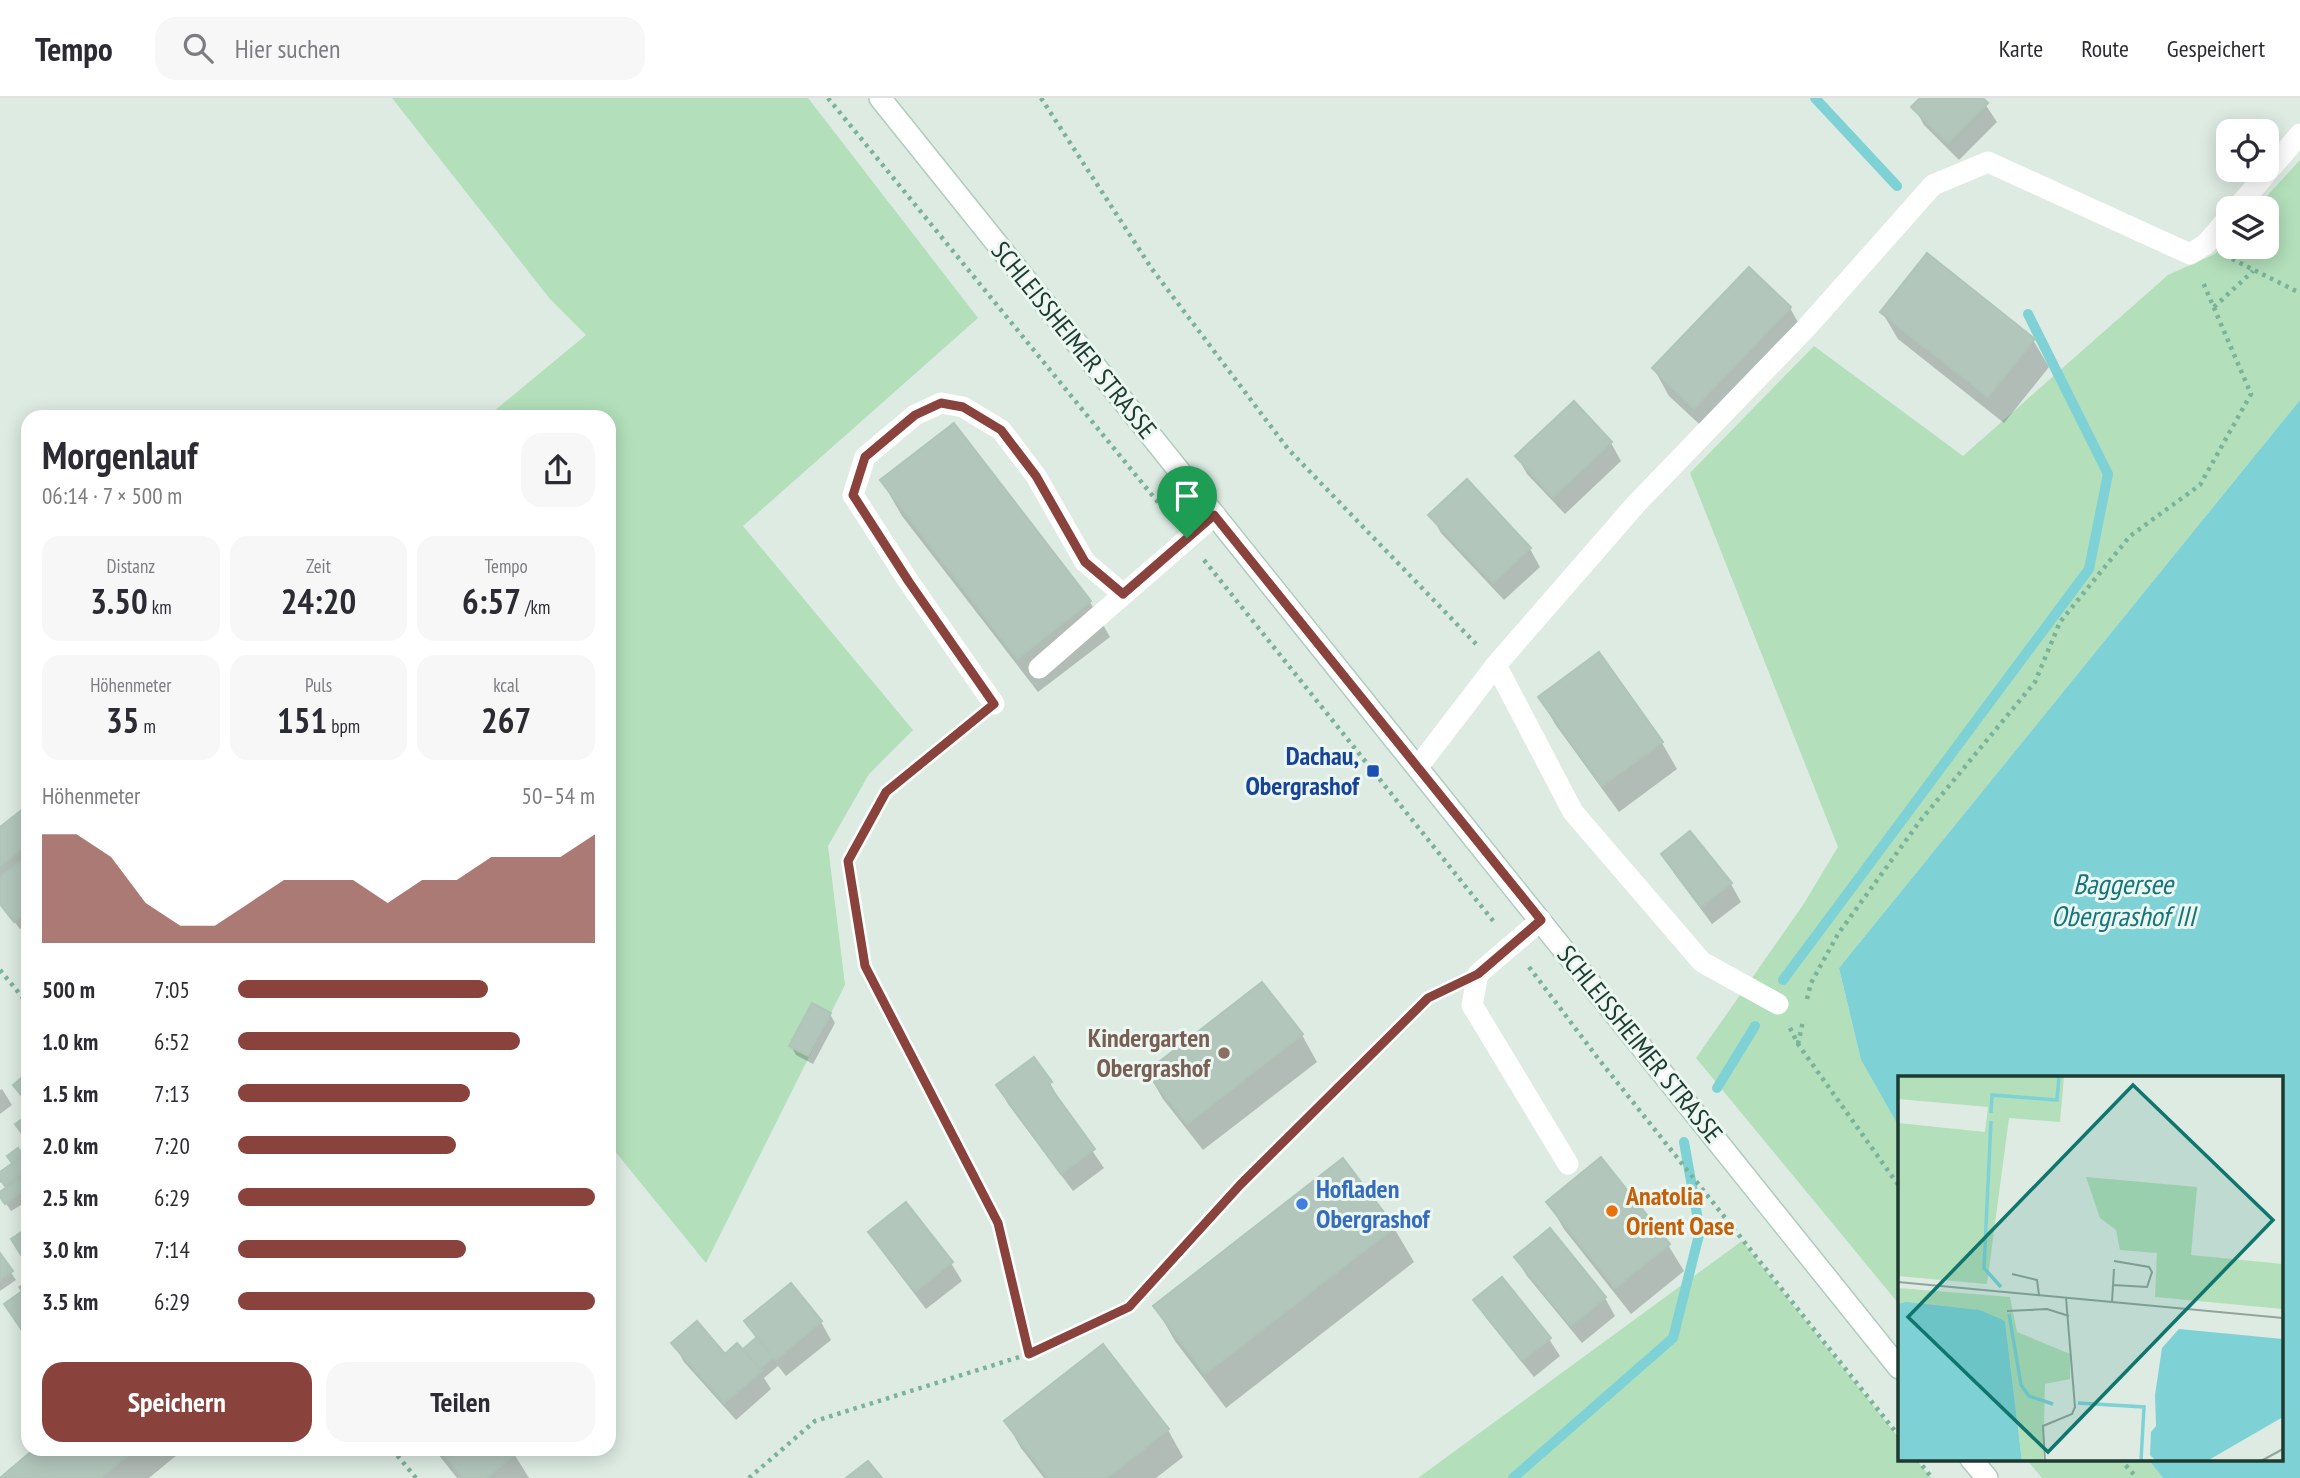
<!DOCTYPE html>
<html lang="de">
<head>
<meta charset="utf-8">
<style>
  :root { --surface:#fff; --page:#f7f7f7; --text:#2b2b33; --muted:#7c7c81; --line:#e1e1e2; --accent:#8a433c }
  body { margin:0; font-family:"PT Sans Narrow",sans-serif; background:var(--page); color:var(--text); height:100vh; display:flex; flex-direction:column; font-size:26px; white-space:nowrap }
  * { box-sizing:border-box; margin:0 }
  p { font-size:23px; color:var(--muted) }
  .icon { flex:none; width:38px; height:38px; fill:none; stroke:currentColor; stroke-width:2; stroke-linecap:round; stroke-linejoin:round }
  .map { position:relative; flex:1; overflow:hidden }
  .side { position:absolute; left:21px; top:312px; width:595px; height:1046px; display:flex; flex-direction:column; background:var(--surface); border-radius:21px; box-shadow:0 4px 18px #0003 }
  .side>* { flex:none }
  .fabs { position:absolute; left:2216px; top:21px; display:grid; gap:14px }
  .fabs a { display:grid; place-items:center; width:63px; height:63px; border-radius:14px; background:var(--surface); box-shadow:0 4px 18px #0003; font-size:35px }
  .pin { position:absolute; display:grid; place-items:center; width:60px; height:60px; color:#fff; margin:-72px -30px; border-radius:50% 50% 50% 0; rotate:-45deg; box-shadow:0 0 7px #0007 }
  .pin .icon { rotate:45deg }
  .round { display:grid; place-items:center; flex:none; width:74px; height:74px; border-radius:21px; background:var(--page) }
  .overview { display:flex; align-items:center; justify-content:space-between; height:119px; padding:0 21px }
  h1 { font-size:38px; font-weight:700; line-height:52px }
  .metrics { display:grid; grid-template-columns:repeat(3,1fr); gap:10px; height:119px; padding:7px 21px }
  .metrics div { display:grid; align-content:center; border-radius:18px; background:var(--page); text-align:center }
  .metrics b { font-size:35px; font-weight:700 }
  .metrics small { font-size:19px; font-weight:400 }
  .metrics p { font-size:19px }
  .chart { height:196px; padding:14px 21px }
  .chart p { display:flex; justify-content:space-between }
  .chart svg { width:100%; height:126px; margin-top:7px; fill:var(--accent); opacity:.7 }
  .button { display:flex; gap:14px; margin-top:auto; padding:14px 21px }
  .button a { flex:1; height:80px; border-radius:21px; background:var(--accent); color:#fff; font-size:28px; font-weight:700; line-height:80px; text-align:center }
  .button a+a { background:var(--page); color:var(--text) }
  ul { padding:0 21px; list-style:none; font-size:23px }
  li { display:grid; grid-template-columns:112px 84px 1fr; align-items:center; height:52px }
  li i { height:18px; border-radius:9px; background:var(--accent) }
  header { display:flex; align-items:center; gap:42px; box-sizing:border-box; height:98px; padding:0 35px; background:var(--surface); border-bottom:2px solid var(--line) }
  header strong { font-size:33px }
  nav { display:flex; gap:38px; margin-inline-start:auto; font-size:24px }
  .search { width:490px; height:63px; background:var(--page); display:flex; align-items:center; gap:18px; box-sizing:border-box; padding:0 24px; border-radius:21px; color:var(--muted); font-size:26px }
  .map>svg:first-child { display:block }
  .green { fill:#b3dfba }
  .water { fill:#7ed2d6 }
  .shadow { fill:#0003 }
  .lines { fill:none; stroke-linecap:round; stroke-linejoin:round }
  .stream { stroke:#7ed2d6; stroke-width:10 }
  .building { fill:#b2c6bc; stroke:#afc5b9; stroke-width:2 }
  .secondary-casing { stroke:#afccbe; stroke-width:24 }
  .path { stroke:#7ab29a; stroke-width:4.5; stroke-dasharray:3.5 5; stroke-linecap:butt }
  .service { stroke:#fff; stroke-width:21 }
  .minor { stroke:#fff; stroke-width:21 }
  .secondary { stroke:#fff; stroke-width:21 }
  .route-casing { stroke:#fff; stroke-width:14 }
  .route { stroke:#8a433c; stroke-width:9 }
  .transit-dot { fill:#1a4fb4; stroke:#edf7f1; stroke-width:2.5 }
  .education-dot { fill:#8d6e63; stroke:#edf7f1; stroke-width:2.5 }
  .shop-dot { fill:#3f7fe0; stroke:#edf7f1; stroke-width:2.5 }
  .food-dot { fill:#e8710a; stroke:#edf7f1; stroke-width:2.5 }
  .labels { text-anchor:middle; stroke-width:6; stroke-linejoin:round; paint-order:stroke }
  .street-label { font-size:26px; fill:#1d3b30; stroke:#edf7f1 }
  .transit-label { font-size:26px; font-weight:bold; fill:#164399; stroke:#edf7f1; text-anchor:end }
  .education-label { font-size:26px; font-weight:bold; fill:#785e54; stroke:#edf7f1; text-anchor:end }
  .shop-label { font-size:26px; font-weight:bold; fill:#366cbe; stroke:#edf7f1; text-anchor:start }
  .food-label { font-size:26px; font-weight:bold; fill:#c56008; stroke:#edf7f1; text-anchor:start }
  .water-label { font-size:28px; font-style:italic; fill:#12767c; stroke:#edf7f1 }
  .inset-river { fill:none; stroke:#7ed2d6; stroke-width:3.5 }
  .inset-road { fill:none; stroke:#90a59b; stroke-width:2 }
  .view { fill:#0f766e; fill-opacity:0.15; stroke:#0f766e; stroke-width:3.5 }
  .inset-edge { fill:none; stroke:#1d3b30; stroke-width:3.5 }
</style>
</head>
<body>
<header>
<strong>Tempo</strong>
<div class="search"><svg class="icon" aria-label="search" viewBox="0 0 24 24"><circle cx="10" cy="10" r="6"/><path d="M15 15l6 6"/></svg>Hier suchen</div>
<nav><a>Karte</a><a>Route</a><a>Gespeichert</a></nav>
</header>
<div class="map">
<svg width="2300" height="1380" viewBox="0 0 2300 1380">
  <rect width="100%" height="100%" fill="#ddebe3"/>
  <g class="green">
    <path d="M 392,0 L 808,0 L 978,220 L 743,428 L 913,632 L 869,676 L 828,748 L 845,887 L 706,1165 L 609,1046 L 609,318 L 488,318 L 586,237 L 550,201 Z"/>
    <path d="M 2300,62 L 2300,302 L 1839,870 L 1861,962 L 1899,1029 L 1899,1206 L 1696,960 L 1803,807 L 1838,749 L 1690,375 L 1814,248 L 1963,358 L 2168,177 L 2215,156 L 2228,142 L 2228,149 L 2266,149 L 2266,110 L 2256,110 Z"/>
    <path d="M 1742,1143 L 1899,1340 L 1899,1361 L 1916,1361 L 1931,1380 L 1418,1380 Z"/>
    <path d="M 2026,1361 L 2148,1361 L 2163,1380 L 2042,1380 Z"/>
  </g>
  <path class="water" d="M 2300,302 L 2300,1380 L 2163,1380 L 2148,1361 L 2281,1361 L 2281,979 L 1899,979 L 1899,1029 L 1861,962 L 1839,870 Z"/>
  <g class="shadow">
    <path d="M 1923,0 L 1981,0 L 1997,24 L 1959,62 L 1924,27 L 1914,9 Z"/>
    <path d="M 1790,210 L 1805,237 L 1710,336 L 1669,298 L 1654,271 Z"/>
    <path d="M 1882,214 L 2033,242 L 2049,269 L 2004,325 L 1898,241 Z"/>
    <path d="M 954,328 L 1090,504 L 1110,539 L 1038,594 L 902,418 L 882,383 Z"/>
    <path d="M 1611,345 L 1621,363 L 1565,416 L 1527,376 L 1517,358 Z"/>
    <path d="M 1431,417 L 1530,451 L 1540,469 L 1504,502 L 1441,435 Z"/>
    <path d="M 1540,599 L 1662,645 L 1677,671 L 1619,714 L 1555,626 Z"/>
    <path d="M 28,710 L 28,825 L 20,831 L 0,805 L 0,731 Z"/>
    <path d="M 1690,736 L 1731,786 L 1741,804 L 1712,826 L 1674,775 L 1664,757 Z"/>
    <path d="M 1262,886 L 1302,937 L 1317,964 L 1203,1052 L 1163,1001 L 1148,975 Z"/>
    <path d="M 830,916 L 835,925 L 813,966 L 796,957 L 791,948 Z"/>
    <path d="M 1050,985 L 1060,1003 L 1059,1004 L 1104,1070 L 1073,1093 L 1008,1006 L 998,988 Z"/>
    <path d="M 2,991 L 12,1007 L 0,1016 L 0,992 Z"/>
    <path d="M 18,1052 L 23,1060 L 26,1057 L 28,1059 L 28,1083 L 22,1087 L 28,1097 L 28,1103 L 11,1113 L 5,1104 L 8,1091 L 2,1083 L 0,1085 L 0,1077 L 14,1067 L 9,1059 Z"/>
    <path d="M 1548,1104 L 1668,1147 L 1684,1173 L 1631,1216 L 1564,1131 Z"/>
    <path d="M 28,1105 L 28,1120 L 22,1110 Z"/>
    <path d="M 906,1107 L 951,1165 L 962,1183 L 926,1211 L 881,1152 L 870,1134 Z"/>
    <path d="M 1394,1130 L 1414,1164 L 1226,1310 L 1175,1243 L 1155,1208 Z"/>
    <path d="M 0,1158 L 16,1182 L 0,1193 Z"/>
    <path d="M 1516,1160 L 1605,1200 L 1615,1218 L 1582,1245 L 1527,1178 Z"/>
    <path d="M 28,1182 L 28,1241 L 6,1206 L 22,1195 L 18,1189 Z"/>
    <path d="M 790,1187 L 821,1224 L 831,1242 L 786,1278 L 778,1268 L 764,1280 L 771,1291 L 736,1322 L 684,1264 L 674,1246 L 725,1258 L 750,1259 L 746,1252 L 757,1242 L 747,1223 Z"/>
    <path d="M 1475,1203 L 1549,1241 L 1560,1258 L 1534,1279 L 1486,1220 Z"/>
    <path d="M 1103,1249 L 1168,1332 L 1183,1359 L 1156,1380 L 1044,1380 L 1021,1350 L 1006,1324 Z"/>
    <path d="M 36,1351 L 182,1351 L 183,1352 L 149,1380 L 1,1380 Z"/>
    <path d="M 434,1351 L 511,1351 L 529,1380 L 457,1380 Z"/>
  </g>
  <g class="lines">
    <g class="stream">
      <path d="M 1815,0 L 1897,88"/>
      <path d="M 1783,882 L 2089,471 L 2108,376 L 2028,216"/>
      <path d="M 1717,990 L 1755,928"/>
      <path d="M 1513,1380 L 1673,1240 L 1700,1133 L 1684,1044"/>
    </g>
  </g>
  <g class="building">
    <path d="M 1920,0 L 1983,0 L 1988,5 L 1948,45 L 1911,9 Z"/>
    <path d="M 1927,155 L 2035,241 L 1988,299 L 1880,214 Z"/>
    <path d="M 1749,169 L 1791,209 L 1694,311 L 1652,270 Z"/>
    <path d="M 1574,303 L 1612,344 L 1553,399 L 1515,358 Z"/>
    <path d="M 954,325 L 1091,503 L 1017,561 L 880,382 Z"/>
    <path d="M 1467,381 L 1531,450 L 1493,485 L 1428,417 Z"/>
    <path d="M 1599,554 L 1663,644 L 1602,688 L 1538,599 Z"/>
    <path d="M 28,707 L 28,746 L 0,768 L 0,729 Z"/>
    <path d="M 1690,733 L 1732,785 L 1701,809 L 1661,756 Z"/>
    <path d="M 28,758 L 28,813 L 14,824 L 0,806 L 0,779 Z"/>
    <path d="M 1262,884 L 1303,936 L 1187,1026 L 1146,974 Z"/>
    <path d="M 812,905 L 831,915 L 808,958 L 789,948 Z"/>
    <path d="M 1034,959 L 1052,984 L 1048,986 L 1095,1051 L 1061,1076 L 996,987 Z"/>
    <path d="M 28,974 L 28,1005 L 13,987 Z"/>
    <path d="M 27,1018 L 28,1019 L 28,1044 L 15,1026 Z"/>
    <path d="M 18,1050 L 23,1057 L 12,1065 L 7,1058 Z"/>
    <path d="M 27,1055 L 28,1071 L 5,1088 L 0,1081 L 0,1074 Z"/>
    <path d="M 1601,1059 L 1670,1146 L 1615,1190 L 1546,1104 Z"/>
    <path d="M 1343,1060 L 1395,1129 L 1205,1276 L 1153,1208 Z"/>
    <path d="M 19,1080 L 26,1091 L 5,1106 L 0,1099 L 0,1094 Z"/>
    <path d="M 906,1104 L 953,1164 L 915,1194 L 868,1134 Z"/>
    <path d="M 1550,1130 L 1606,1199 L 1571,1228 L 1514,1159 Z"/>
    <path d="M 23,1133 L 28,1141 L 28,1163 L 26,1165 L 11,1141 Z"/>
    <path d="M 0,1155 L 13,1173 L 0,1182 Z"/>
    <path d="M 1502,1179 L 1551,1240 L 1522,1263 L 1473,1202 Z"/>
    <path d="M 791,1185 L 822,1223 L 775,1262 L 744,1223 Z"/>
    <path d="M 28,1189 L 28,1232 L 24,1235 L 4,1206 Z"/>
    <path d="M 697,1223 L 725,1256 L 737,1245 L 762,1273 L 724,1305 L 671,1245 Z"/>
    <path d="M 757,1239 L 773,1259 L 760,1271 L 743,1251 Z"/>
    <path d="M 1103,1246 L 1169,1331 L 1107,1380 L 1048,1380 L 1004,1323 Z"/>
    <path d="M 34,1351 L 136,1351 L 101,1380 L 0,1380 Z"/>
    <path d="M 440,1351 L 513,1351 L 517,1355 L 486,1380 L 463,1380 Z"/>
    <path d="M 868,1363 L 882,1380 L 846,1380 Z"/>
  </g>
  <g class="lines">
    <g class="secondary-casing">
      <g id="secondary">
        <path d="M 880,0 L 1899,1270"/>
        <path d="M 1971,1361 L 1987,1380"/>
      </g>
    </g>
    <g class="path">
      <path d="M 828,0 L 1170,419"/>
      <path d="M 1041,0 L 1152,171 L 1288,351 L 1476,546"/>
      <path d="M 2232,161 L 2300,195"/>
      <path d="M 2214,209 L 2253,173"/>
      <path d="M 1204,462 L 1494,824"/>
      <path d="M 971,624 L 886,694 L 848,763 L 865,868 L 998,1125 L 1029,1256"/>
      <path d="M 1529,869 L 1597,959 L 1899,1338"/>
      <path d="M 0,872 L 28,906"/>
      <path d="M 1807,901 L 1811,885 L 1838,836 L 1920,723 L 2035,584 L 2060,524 L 2130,438 L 2200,387 L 2251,296 L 2202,182"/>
      <path d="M 1790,930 L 1798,946 L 1899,1088"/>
      <path d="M 1798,946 L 1803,923"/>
      <path d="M 392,1351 L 416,1380"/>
      <path d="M 1917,1361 L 1932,1380"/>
      <path d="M 2120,1361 L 2137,1380"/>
      <path d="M 749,1380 L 815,1323 L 1029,1256 L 1129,1209 L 1240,1087 L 1428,900 L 1445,892"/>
    </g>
    <g class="service">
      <path d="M 1496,567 L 1573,714 L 1702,864 L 1778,906"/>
      <path d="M 1039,570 L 1215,417"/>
      <path d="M 994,606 L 909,484 L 853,397 L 865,359 L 915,317 L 941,305 L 963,309 L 1001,332 L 1036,378 L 1085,464 L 1123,496"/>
      <path d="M 1541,822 L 1478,876 L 1472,907 L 1568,1066"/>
    </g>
    <g class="minor">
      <path d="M 2237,110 L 2300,36"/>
      <path d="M 1418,669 L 1496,567 L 1636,406 L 1807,229 L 1933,87 L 1988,64 L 2190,156 L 2206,146 L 2228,120"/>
    </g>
    <use href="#secondary" class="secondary"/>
  </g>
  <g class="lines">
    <g class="route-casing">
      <path id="route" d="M 941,305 L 963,309 L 1001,332 L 1036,378 L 1085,464 L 1123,496 L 1214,417 L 1541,822 L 1478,876 L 1428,900 L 1240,1087 L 1129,1209 L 1029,1256 L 998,1125 L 865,868 L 848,763 L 886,694 L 994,606 L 909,484 L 853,397 L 865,359 L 915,317 Z"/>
    </g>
    <use href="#route" class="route"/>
  </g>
  <rect class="transit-dot" x="1366" y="666" width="14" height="14" rx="3.5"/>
  <circle class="education-dot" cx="1224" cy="955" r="7"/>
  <circle class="shop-dot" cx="1302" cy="1106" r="7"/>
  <circle class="food-dot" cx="1612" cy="1113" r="7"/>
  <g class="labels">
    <g class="street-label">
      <text transform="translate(1074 242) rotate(51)" y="9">SCHLEISSHEIMER STRASSE</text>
      <text transform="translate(1640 946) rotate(51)" y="9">SCHLEISSHEIMER STRASSE</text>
    </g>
    <g class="transit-label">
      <text x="1359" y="667">Dachau,<tspan x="1359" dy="30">Obergrashof</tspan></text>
    </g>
    <g class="education-label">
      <text x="1210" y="949">Kindergarten<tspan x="1210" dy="30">Obergrashof</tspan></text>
    </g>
    <g class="shop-label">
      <text x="1316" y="1100">Hofladen<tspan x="1316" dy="30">Obergrashof</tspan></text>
    </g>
    <g class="food-label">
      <text x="1626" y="1107">Anatolia<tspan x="1626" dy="30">Orient Oase</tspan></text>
    </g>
    <g class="water-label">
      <text x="2123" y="796">Baggersee<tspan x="2123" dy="32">Obergrashof III</tspan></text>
    </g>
  </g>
  <g transform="translate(1898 978)">
    <rect width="385" height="385" fill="#ddebe3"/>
    <path d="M 0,0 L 166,0 L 162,46 L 111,42 L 89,208 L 0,200 L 0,47 L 87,56 L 90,31 L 0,23 ZM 188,101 L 299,111 L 293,179 L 385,188 L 385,233 L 257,221 L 259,177 L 222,174 L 218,154 L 202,142 ZM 0,212 L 112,221 L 119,256 L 172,278 L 172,303 L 147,308 L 145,385 L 124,385 L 107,245 L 0,228 Z" fill="#b3dfba"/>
    <path d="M 8,226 L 82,234 L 107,245 L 124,385 L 0,385 L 0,228 ZM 281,253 L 385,263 L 385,341 L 309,385 L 258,385 L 252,379 L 253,356 L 258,350 L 257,319 L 264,272 Z" fill="#7ed2d6"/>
    <path class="inset-river" d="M 93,37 L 94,19 L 159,24 L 161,0M 93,45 L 86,192 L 103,211M 111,238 L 123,309 L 131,320 L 155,328M 180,327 L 246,331 L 243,385"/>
    <path class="inset-road" d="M 114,198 L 139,204 L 141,219M 0,206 L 385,242M 215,209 L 249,211 L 254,196 L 251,191 L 216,185M 214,226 L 216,193M 109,235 L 149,233 L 171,240M 147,385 L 145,350 L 174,338 L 177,331 L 168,222M 363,385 L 385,373"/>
    <path class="view" d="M 235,9 L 375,144 L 150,376 L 10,241 Z"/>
    <rect width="385" height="385" class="inset-edge"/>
  </g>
</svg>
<div class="fabs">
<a><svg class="icon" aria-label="locate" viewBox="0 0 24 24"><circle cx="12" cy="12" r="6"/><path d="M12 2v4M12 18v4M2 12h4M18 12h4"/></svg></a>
<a><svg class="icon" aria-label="layers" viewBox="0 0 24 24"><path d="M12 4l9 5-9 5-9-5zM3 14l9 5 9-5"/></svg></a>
</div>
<div class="pin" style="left:1187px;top:440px;background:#1e9e55"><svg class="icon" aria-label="arrive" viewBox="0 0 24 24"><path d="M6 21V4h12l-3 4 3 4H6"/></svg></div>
<section class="side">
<div class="overview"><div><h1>Morgenlauf</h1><p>06:14 · 7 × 500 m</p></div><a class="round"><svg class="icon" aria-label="share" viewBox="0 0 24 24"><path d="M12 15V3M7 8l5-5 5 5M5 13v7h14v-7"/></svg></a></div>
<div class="metrics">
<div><p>Distanz</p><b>3.50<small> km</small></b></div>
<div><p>Zeit</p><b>24:20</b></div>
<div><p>Tempo</p><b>6:57<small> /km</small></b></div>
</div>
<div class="metrics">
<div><p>Höhenmeter</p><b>35<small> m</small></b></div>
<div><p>Puls</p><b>151<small> bpm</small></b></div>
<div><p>kcal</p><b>267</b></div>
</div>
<div class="chart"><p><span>Höhenmeter</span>50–54 m</p>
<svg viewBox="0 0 160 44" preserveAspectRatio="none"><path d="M0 44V6L10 6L20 14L30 30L40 38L50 38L60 30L70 22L80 22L90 22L100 30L110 22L120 22L130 14L140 14L150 14L160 6V44z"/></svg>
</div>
<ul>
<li><b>500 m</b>7:05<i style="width:70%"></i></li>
<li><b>1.0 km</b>6:52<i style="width:79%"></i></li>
<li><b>1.5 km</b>7:13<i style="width:65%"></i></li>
<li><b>2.0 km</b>7:20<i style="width:61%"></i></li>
<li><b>2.5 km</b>6:29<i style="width:100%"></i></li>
<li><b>3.0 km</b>7:14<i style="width:64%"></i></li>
<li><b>3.5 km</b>6:29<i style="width:100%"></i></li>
</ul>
<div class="button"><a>Speichern</a><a>Teilen</a></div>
</section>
</div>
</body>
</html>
